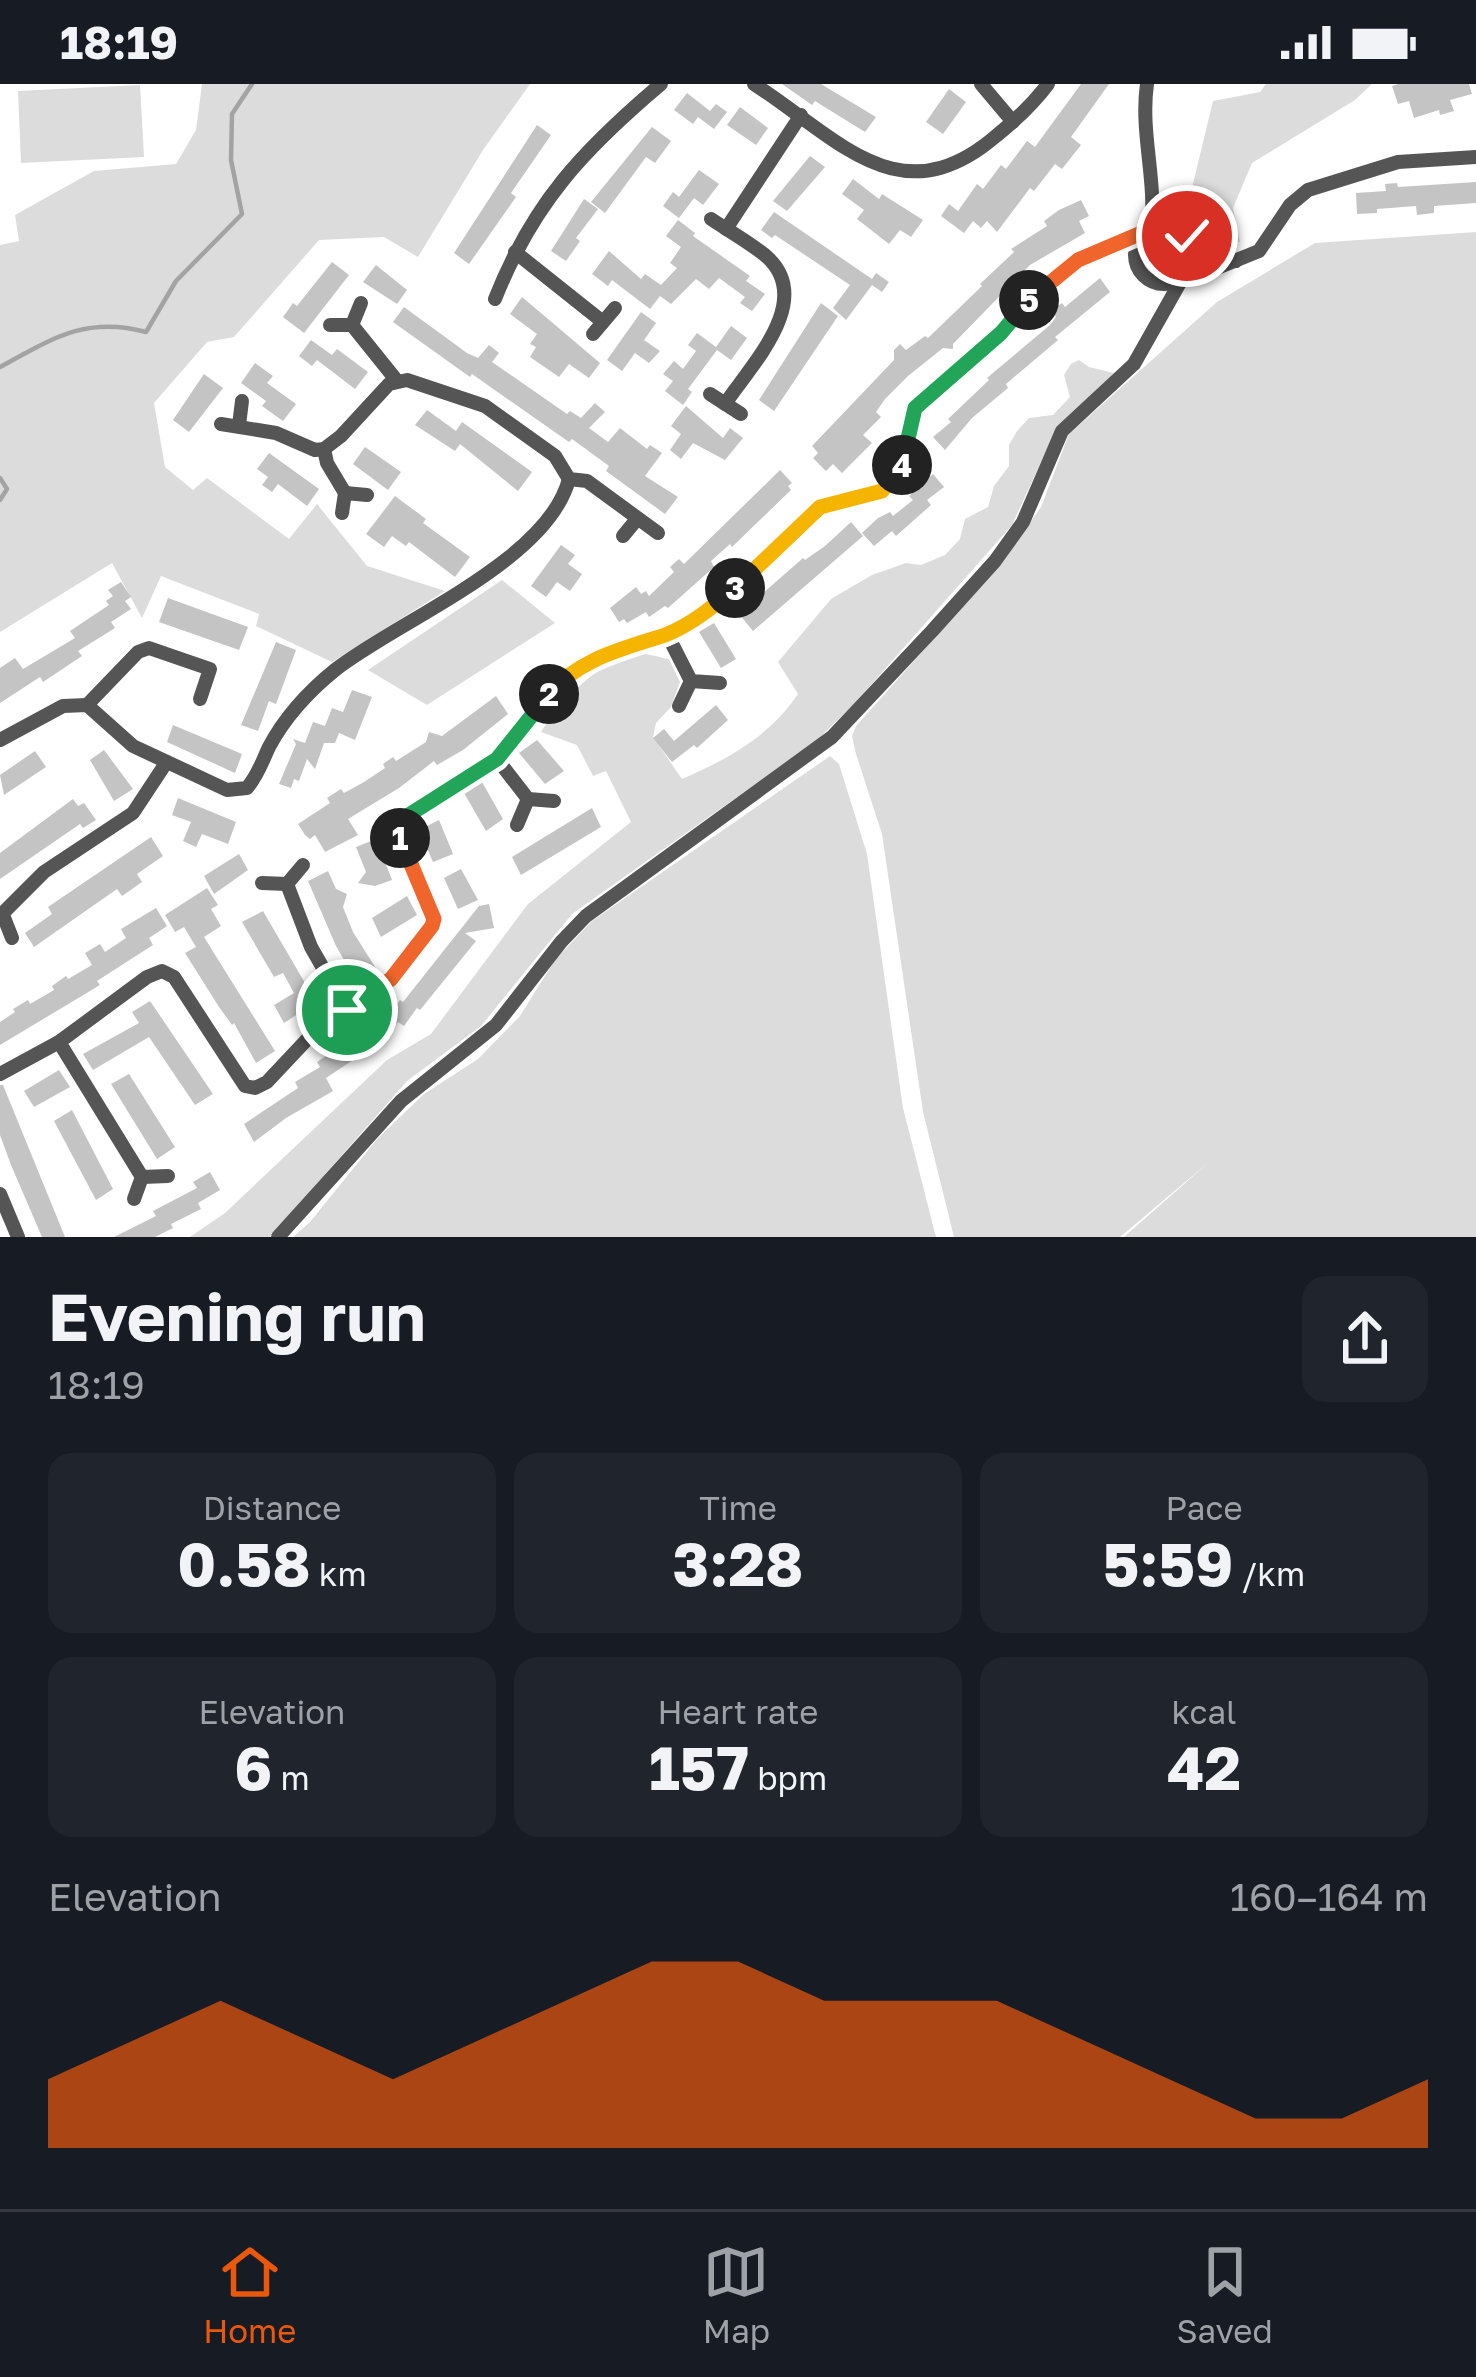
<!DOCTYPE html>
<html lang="en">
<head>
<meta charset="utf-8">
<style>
  :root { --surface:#171b24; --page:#20242c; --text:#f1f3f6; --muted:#9ea1a6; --line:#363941; --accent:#ea580c }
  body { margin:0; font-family:"Golos Text",sans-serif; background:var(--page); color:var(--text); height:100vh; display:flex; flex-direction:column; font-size:45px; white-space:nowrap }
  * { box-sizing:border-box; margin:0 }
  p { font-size:39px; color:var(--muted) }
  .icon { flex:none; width:66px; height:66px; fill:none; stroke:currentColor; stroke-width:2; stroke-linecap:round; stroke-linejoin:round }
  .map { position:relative; height:1153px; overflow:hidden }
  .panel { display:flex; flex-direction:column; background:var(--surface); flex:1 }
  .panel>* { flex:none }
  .pin { position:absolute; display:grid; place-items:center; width:102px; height:102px; color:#fff; margin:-51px; border:6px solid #fff; border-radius:50%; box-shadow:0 3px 12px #0007 }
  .km { position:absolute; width:60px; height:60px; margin:-30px; border-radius:50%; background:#222; color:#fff; font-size:33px; line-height:60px; text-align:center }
  .round { display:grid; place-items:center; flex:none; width:126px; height:126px; border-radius:24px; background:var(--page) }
  .summary { display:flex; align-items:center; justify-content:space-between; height:204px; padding:0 48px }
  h1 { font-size:66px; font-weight:700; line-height:90px }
  .metrics { display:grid; grid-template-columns:repeat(3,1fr); gap:18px; height:204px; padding:12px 48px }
  .metrics div { display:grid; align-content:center; border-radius:24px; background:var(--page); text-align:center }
  .metrics b { font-size:60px; font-weight:700 }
  .metrics small { font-size:33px; font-weight:400 }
  .metrics p { font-size:33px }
  .chart { height:336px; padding:24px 48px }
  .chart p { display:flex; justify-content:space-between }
  .chart svg { width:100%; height:216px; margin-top:12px; fill:var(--accent); opacity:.7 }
  .status { display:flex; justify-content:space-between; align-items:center; height:84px; padding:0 60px; background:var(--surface); direction:ltr }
  .status svg { height:33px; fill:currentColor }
  .tabs { display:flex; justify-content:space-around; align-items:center; height:168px; border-top:3px solid var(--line); background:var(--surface); font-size:33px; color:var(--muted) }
  .tabs a { display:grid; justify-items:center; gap:6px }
  .tabs .current { color:var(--accent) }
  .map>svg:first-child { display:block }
  .green { fill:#dcdcdc }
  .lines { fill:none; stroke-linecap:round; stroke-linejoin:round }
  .stream { stroke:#a3a3a3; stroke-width:4.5 }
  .building { fill:#c4c4c4 }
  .street { stroke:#555; stroke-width:14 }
  .split-1-casing { stroke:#fff; stroke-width:24 }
  .split-2-casing { stroke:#fff; stroke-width:24 }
  .split-3-casing { stroke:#fff; stroke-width:24 }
  .split-4-casing { stroke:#fff; stroke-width:24 }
  .split-5-casing { stroke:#fff; stroke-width:24 }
  .split-6-casing { stroke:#fff; stroke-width:24 }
  .split-1 { stroke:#f0652b; stroke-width:15 }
  .split-2 { stroke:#22a559; stroke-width:15 }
  .split-3 { stroke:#f5b400; stroke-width:15 }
  .split-4 { stroke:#f5b400; stroke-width:15 }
  .split-5 { stroke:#22a559; stroke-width:15 }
  .split-6 { stroke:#f0652b; stroke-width:15 }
</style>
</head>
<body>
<div class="status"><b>18:19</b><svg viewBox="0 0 49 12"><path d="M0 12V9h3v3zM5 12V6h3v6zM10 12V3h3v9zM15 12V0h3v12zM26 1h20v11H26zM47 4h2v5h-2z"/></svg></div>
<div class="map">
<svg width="1476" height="1153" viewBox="0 0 1476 1153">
  <rect width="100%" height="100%" fill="#fff"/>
  <g class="green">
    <path d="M 202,0 L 530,0 L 483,66 L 418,173 L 384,153 L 319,156 L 234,253 L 207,258 L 154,319 L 165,383 L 193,406 L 207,394 L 289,455 L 317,420 L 367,482 L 445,507 L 332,578 L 256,542 L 259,530 L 161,492 L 142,534 L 112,479 L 0,548 L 0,161 L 19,157 L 15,131 L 94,87 L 176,80 L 196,46 Z"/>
    <path d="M 1266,0 L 1372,0 L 1355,16 L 1252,79 L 1233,124 L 1240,158 L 1221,157 L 1192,104 L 1213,17 L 1260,8 Z"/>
    <path d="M 140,1 L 144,73 L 21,79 L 18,7 Z"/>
    <path d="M 1476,148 L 1476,1153 L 1124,1153 L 1209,1078 L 1120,1153 L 954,1153 L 923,1028 L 882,750 L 856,670 L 852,652 L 856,642 L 1004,476 L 1041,423 L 1069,350 L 1217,218 L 1315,159 Z"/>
    <path d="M 1079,276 L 1089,283 L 1114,289 L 1056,345 L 1012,441 L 854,620 L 816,657 L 572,830 L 481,942 L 407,997 L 270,1153 L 190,1153 L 225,1129 L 387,976 L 431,950 L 528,820 L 631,738 L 606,687 L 593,692 L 577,661 L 541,648 C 559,618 602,573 639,570 C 648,569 660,574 669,575 L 680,598 L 671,623 L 656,639 L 653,653 L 682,695 C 728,675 770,652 798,610 L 778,578 L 831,515 L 872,491 L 906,479 L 921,481 L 945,471 L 960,455 L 965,435 L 988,423 L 994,402 L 1009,382 L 1009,361 L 1017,347 L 1029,334 L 1053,331 L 1070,313 L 1064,291 L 1071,280 Z"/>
    <path d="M 502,496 L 555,539 L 427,621 L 368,586 Z"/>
    <path d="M 830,672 L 839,680 L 867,770 L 903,1024 L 936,1153 L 293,1153 L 310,1138 L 378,1054 L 424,1010 L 478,975 L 520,932 L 555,876 L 592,837 Z"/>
  </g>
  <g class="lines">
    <g class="stream">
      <path d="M 0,283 C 53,254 86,232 146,248 L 176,197 L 242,130 L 231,76 L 232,30 L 252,0"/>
      <path d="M 0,394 L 7,405 L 0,416"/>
    </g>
  </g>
  <g class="building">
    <path d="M 782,0 L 821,0 L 876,33 L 865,48 L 815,17 L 812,21 Z"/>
    <path d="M 1081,0 L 1109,0 L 1071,53 L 1081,61 L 1062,85 L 1055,80 L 1034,107 L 1030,104 L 997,148 L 987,137 L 981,144 L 973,137 L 964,149 L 941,132 L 949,120 L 958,127 L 977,100 L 983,105 L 1001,81 L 1006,85 L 1027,57 L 1035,63 Z"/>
    <path d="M 1398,0 L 1469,0 L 1472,10 L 1450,16 L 1454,27 L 1440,31 L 1439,26 L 1414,34 L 1409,17 L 1398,20 L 1392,2 Z"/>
    <path d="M 949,5 L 966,18 L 943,50 L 926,38 Z"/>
    <path d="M 687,9 L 710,27 L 716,20 L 727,28 L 714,45 L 698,33 L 693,40 L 674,26 Z"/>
    <path d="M 740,23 L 768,44 L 756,61 L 727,41 Z"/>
    <path d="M 537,41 L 551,51 L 511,109 L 516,113 L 469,180 L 454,169 Z"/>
    <path d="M 652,43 L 671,57 L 655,79 L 646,73 L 605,129 L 591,118 Z"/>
    <path d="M 810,72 L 825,83 L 787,127 L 773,117 Z"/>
    <path d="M 699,86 L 719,100 L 703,121 L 694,114 L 679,134 L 663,122 L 673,108 L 679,113 Z"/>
    <path d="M 853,95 L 879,115 L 882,110 L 923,136 L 911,153 L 900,146 L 889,160 L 857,135 L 864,126 L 842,110 Z"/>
    <path d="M 1476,98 L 1476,119 L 1434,122 L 1434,129 L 1417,131 L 1416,122 L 1377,125 L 1377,129 L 1357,130 L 1356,109 L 1386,107 L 1385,100 L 1397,99 L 1398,103 Z"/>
    <path d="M 584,115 L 598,125 L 576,154 L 580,157 L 566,177 L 551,167 Z"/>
    <path d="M 1081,116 L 1089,132 L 1079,137 L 1085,149 L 1030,181 L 953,260 L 953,265 L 943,264 L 908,292 L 885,315 L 876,328 L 881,333 L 863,351 L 872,359 L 842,389 L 833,380 L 826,387 L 813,374 L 818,369 L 812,362 L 894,276 L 894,266 L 900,260 L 906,266 L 925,252 L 928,254 L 982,202 L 980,200 L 1014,168 L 1011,165 L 1047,142 L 1044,137 L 1059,126 Z"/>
    <path d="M 774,128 L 872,195 L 876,189 L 889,198 L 882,208 L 872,201 L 846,236 L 833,224 L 850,201 L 775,151 L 772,154 L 761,146 Z"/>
    <path d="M 678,136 L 695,149 L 693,152 L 750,192 L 746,197 L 765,210 L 752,227 L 740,219 L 745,213 L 719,194 L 709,205 L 696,195 L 671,220 L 660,212 L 650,225 L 612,196 L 608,202 L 592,190 L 609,167 L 641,195 L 645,190 L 661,201 L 677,184 L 670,179 L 681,163 L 666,152 Z"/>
    <path d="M 332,178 L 349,191 L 304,249 L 283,233 L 293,219 L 297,222 Z"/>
    <path d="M 376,181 L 407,206 L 397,220 L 363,198 Z"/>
    <path d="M 1100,194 L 1110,208 L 1055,253 L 1058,256 L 1006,300 L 1008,304 L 972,334 L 945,366 L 933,353 L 951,338 L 948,335 L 989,296 L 987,294 L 1050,241 L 1056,233 L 1051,227 L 1062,219 L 1065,223 Z"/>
    <path d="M 522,213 L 600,279 L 589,294 L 569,280 L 559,293 L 530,273 L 536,263 L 530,260 L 537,250 L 510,230 Z"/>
    <path d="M 821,219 L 838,232 L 774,327 L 759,316 Z"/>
    <path d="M 404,223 L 467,269 L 478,274 L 489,261 L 499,269 L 492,278 L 567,330 L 570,327 L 581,334 L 595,319 L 605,328 L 589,344 L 608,358 L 620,344 L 647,365 L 650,361 L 662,369 L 645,392 L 678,413 L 665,430 L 606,387 L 609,382 L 572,355 L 569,358 L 472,290 L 470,293 L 393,238 Z"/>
    <path d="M 641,228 L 656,239 L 644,256 L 660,267 L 649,279 L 635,269 L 622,287 L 607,276 Z"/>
    <path d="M 731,242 L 747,254 L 731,276 L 717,266 L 688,305 L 692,308 L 683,321 L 665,307 L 673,297 L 663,290 L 674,277 L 683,285 L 696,267 L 688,261 L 697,249 L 716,263 Z"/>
    <path d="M 311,256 L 332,271 L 337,265 L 368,288 L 355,305 L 317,276 L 312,282 L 299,272 Z"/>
    <path d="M 255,279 L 273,292 L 267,299 L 296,320 L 283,337 L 262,322 L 266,317 L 241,299 Z"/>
    <path d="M 204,290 L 223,304 L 189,348 L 173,336 Z"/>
    <path d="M 686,322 L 723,354 L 730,344 L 743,354 L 725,376 L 693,359 L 681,375 L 670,366 L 681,350 L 671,342 Z"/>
    <path d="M 427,326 L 456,347 L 462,338 L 532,388 L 518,407 L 460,360 L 455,367 L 415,341 Z"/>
    <path d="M 365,363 L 401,388 L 388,406 L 353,380 Z"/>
    <path d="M 269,369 L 319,405 L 307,422 L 278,400 L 272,408 L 262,401 L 268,393 L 257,385 Z"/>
    <path d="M 780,386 L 792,399 L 788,402 L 791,406 L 732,463 L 730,460 L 711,477 L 714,483 L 668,524 L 665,522 L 649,533 L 646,528 L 627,539 L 624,535 L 619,538 L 610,524 L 636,503 L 641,510 L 646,507 L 649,512 L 674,488 L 670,483 L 679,475 L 684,480 Z"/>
    <path d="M 933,390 L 944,403 L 927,416 L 931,421 L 896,452 L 892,447 L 874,462 L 862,449 L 878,434 L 890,428 L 893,432 L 913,416 L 909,412 Z"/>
    <path d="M 395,412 L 426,435 L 423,439 L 470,473 L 455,493 L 409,458 L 406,462 L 392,452 L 384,463 L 366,450 Z"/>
    <path d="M 851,438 L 863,452 L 753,547 L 739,530 L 803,474 L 805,476 L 825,462 Z"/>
    <path d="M 561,461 L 575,471 L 568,480 L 582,490 L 570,507 L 557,498 L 546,513 L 531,502 Z"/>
    <path d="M 121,498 L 131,513 L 125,517 L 131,525 L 111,538 L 115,544 L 78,567 L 82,572 L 43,598 L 40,593 L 0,619 L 0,584 L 15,574 L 23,585 L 75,554 L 70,547 L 109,521 L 106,517 L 113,512 L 108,506 Z"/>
    <path d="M 168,514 L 248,543 L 239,566 L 159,538 Z"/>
    <path d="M 714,539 L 736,575 L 721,584 L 699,548 Z"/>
    <path d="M 276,558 L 296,566 L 276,620 L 269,617 L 258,647 L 241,641 Z"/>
    <path d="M 352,606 L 372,613 L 355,656 L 339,649 L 335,659 L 324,659 L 315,685 L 307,675 L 299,697 L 294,695 L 291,704 L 279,700 L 296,660 L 293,655 L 305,659 L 313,638 L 325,642 L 332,624 L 343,628 Z"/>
    <path d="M 496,612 L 508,630 L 463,666 L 437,681 L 434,677 L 399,704 L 348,735 L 358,751 L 325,768 L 315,751 L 310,755 L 305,751 L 298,740 L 330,719 L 327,714 L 341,705 L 344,709 L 364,698 L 385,684 L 383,680 L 393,673 L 396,677 L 426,658 L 429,648 L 442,652 Z"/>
    <path d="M 716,621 L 728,636 L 697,664 L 694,661 L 672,678 L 653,654 L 664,645 L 674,657 Z"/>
    <path d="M 173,641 L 242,670 L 235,689 L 167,658 Z"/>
    <path d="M 537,656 L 564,687 L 545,700 L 519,669 Z"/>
    <path d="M 104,666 L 133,705 L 114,717 L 90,676 Z"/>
    <path d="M 35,667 L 46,683 L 4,711 L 0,691 Z"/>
    <path d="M 482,698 L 503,735 L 486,747 L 464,709 Z"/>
    <path d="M 178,714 L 236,738 L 228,760 L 202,750 L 196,763 L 183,757 L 191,738 L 172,731 Z"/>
    <path d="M 73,715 L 78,722 L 84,719 L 96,736 L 83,744 L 80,740 L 0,795 L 0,769 Z"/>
    <path d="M 592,724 L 601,743 L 521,791 L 512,773 Z"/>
    <path d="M 439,736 L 453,770 L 433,778 L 419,746 Z"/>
    <path d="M 151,753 L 163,772 L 137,790 L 142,798 L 122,812 L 117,805 L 34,863 L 25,849 L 52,830 L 48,823 Z"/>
    <path d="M 376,755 L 392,796 L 375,802 L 358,799 L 366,788 L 356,763 Z"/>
    <path d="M 239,770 L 248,786 L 214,810 L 204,792 Z"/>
    <path d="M 461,785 L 478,816 L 458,825 L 444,794 Z"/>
    <path d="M 328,787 L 336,805 L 347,810 L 343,823 L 353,848 L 377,886 L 357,898 L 336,862 L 308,797 Z"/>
    <path d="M 207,804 L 218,821 L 211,825 L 221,842 L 204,853 L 275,967 L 256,979 L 234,939 L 232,941 L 219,923 L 185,869 L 196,863 L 184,843 L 175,848 L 165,831 Z"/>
    <path d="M 407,812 L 417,831 L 381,853 L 372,834 Z"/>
    <path d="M 489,820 L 494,844 L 465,849 L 476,857 L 420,926 L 417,924 L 404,942 L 398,938 L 384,957 L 369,945 L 380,930 L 386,935 L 400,916 L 403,918 L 479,822 Z"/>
    <path d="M 156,824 L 167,842 L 149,854 L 153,861 L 97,897 L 100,901 L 0,961 L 0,938 L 15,928 L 13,925 L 28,916 L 30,920 L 54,906 L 52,902 L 66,892 L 68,895 L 92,881 L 85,869 L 100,860 L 105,868 L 126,854 L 121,845 Z"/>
    <path d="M 263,827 L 305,899 L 313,894 L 324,913 L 284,939 L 274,921 L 294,909 L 283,889 L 274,893 L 242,838 Z"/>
    <path d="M 150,917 L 213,1010 L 195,1021 L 149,953 L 93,986 L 83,970 L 139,939 L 132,928 Z"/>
    <path d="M 352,954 L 362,970 L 326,994 L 333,1007 L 286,1034 L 254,1058 L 244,1040 L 298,1004 L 295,998 L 320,983 L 317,978 Z"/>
    <path d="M 59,986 L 70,1003 L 34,1023 L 24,1007 Z"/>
    <path d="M 129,990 L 175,1063 L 157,1075 L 111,1000 Z"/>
    <path d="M 0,1001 L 3,1001 L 65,1153 L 42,1153 L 11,1081 L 0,1051 Z"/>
    <path d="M 72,1026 L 113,1105 L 96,1116 L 54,1037 Z"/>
    <path d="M 210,1088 L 220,1106 L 198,1119 L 201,1125 L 171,1140 L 173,1144 L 155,1153 L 114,1153 L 156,1132 L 153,1127 L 197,1104 L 193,1098 Z"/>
  </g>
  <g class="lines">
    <g class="street">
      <path d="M 754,0 C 839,55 900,134 996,52 C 1016,36 1033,20 1048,0"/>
      <path d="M 981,0 L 1013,38"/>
      <path d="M 1147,0 C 1140,49 1157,96 1151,145"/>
      <path d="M 711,135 C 729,147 749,158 766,172 C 816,216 751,281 725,320"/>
      <circle cx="1164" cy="171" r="29"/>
      <path d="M 726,145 L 801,31"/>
      <path d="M 1188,153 L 1210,169 L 1236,177"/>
      <path d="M 515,168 L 603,238"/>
      <path d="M 1188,188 L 1212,186 L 1259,167 L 1290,121 L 1308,106 L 1398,78 L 1476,73"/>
      <path d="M 495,215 C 533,119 583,66 661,0"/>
      <path d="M 330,241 L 352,241 L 361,219"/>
      <path d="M 352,241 L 397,297"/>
      <path d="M 593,250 L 615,224"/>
      <path d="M 710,310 L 741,330"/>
      <path d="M 221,340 L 276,349 L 315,366 L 324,365 L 341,352 L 389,300 L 407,296 L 485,322 L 555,372 L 569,395 L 587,397 L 658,449"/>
      <path d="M 239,341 L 242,317"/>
      <path d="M 324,365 L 327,379 L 345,409"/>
      <path d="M 342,429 L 345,409 L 367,411"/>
      <path d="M 623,452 L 637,435"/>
      <path d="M 667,550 L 691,597 L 720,599"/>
      <path d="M 87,621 L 138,568 L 149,564 L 210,585 L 200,615"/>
      <path d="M 679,622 L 691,597"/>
      <path d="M 0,656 L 63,622 L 87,621 L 133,662 L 227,706 L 247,704 C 258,691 262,678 269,663 C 285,633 309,607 335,586 C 399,536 548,477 569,395"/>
      <path d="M 497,675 L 528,715 L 554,717"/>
      <path d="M 517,741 L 528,715"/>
      <path d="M 262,799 L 287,800"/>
      <path d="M 287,800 L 311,863 L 347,926"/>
      <path d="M 287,800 L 303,781"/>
      <path d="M 3,831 L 12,854"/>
      <path d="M 0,832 L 44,788 L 133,729 L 166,679"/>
      <path d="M 59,958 L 142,1093"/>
      <path d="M 0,990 L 59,958 L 147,893 L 162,887 L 174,893 L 245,1002 L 255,1004 L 267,998 L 314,948 L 391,895 L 432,842 L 434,835 L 399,753 L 404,734 L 497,675 L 555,603 L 603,570 L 667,550 L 694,536 L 758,484 L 802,436 L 820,423 L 882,407 L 901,383 L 910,337 L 925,313 L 1001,249 L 1025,219 L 1064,185 L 1143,151"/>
      <path d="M 142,1093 L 168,1092"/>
      <path d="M 0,1110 L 18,1153"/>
      <path d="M 134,1115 L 142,1093"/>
      <path d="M 278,1153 L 401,1017 L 496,941 L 561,858 L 586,832 L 832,653 L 932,547 L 995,477 L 1023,438 L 1062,347 L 1134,280 L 1182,195"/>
    </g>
  </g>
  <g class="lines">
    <g class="split-1-casing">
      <path id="split-1" d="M 347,926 L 391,895 L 432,842 L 434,835 L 400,754"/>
    </g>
    <g class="split-2-casing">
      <path id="split-2" d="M 400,754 L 398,746 L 404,734 L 497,675 L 549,610"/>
    </g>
    <g class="split-3-casing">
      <path id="split-3" d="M 549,610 C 580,574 623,565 665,551 C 691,541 714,522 735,504"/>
    </g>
    <g class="split-4-casing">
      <path id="split-4" d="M 735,504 L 820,423 L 882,407 L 902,381"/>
    </g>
    <g class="split-5-casing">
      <path id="split-5" d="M 902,381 L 915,324 L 1001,249 L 1029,216"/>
    </g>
    <g class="split-6-casing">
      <path id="split-6" d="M 1029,216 L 1078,176 L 1151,145 L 1170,142 L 1187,152"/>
    </g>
    <use href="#split-1" class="split-1"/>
    <use href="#split-2" class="split-2"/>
    <use href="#split-3" class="split-3"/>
    <use href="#split-4" class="split-4"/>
    <use href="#split-5" class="split-5"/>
    <use href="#split-6" class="split-6"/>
  </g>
</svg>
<div class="pin" style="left:347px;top:926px;background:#1e9e55"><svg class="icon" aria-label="arrive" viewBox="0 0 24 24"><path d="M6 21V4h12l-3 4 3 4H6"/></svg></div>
<div class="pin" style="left:1187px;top:152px;background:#d93025"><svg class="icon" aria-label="check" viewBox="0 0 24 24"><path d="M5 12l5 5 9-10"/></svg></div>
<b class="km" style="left:400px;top:754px">1</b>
<b class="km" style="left:549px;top:610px">2</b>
<b class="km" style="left:735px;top:504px">3</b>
<b class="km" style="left:902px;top:381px">4</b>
<b class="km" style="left:1029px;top:216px">5</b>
</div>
<section class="panel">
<div class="summary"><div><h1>Evening run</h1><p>18:19</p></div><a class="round"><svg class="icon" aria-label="share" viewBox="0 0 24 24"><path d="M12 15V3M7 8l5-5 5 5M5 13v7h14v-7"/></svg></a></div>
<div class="metrics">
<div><p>Distance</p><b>0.58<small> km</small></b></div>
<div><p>Time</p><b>3:28</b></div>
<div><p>Pace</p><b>5:59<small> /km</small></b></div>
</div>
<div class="metrics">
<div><p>Elevation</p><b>6<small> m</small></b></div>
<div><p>Heart rate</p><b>157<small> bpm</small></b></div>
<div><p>kcal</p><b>42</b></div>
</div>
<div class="chart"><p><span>Elevation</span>160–164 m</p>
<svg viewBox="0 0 160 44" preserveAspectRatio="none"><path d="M0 44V30L10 22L20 14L30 22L40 30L50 22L60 14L70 6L80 6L90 14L100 14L110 14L120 22L130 30L140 38L150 38L160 30V44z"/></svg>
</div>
</section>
<nav class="tabs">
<a class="current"><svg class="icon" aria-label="home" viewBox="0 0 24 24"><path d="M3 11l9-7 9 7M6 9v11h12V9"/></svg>Home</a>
<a><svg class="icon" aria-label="map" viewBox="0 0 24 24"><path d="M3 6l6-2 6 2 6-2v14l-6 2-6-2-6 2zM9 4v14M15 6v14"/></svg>Map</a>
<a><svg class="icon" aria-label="saved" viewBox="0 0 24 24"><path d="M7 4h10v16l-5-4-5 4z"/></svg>Saved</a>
</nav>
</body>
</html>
